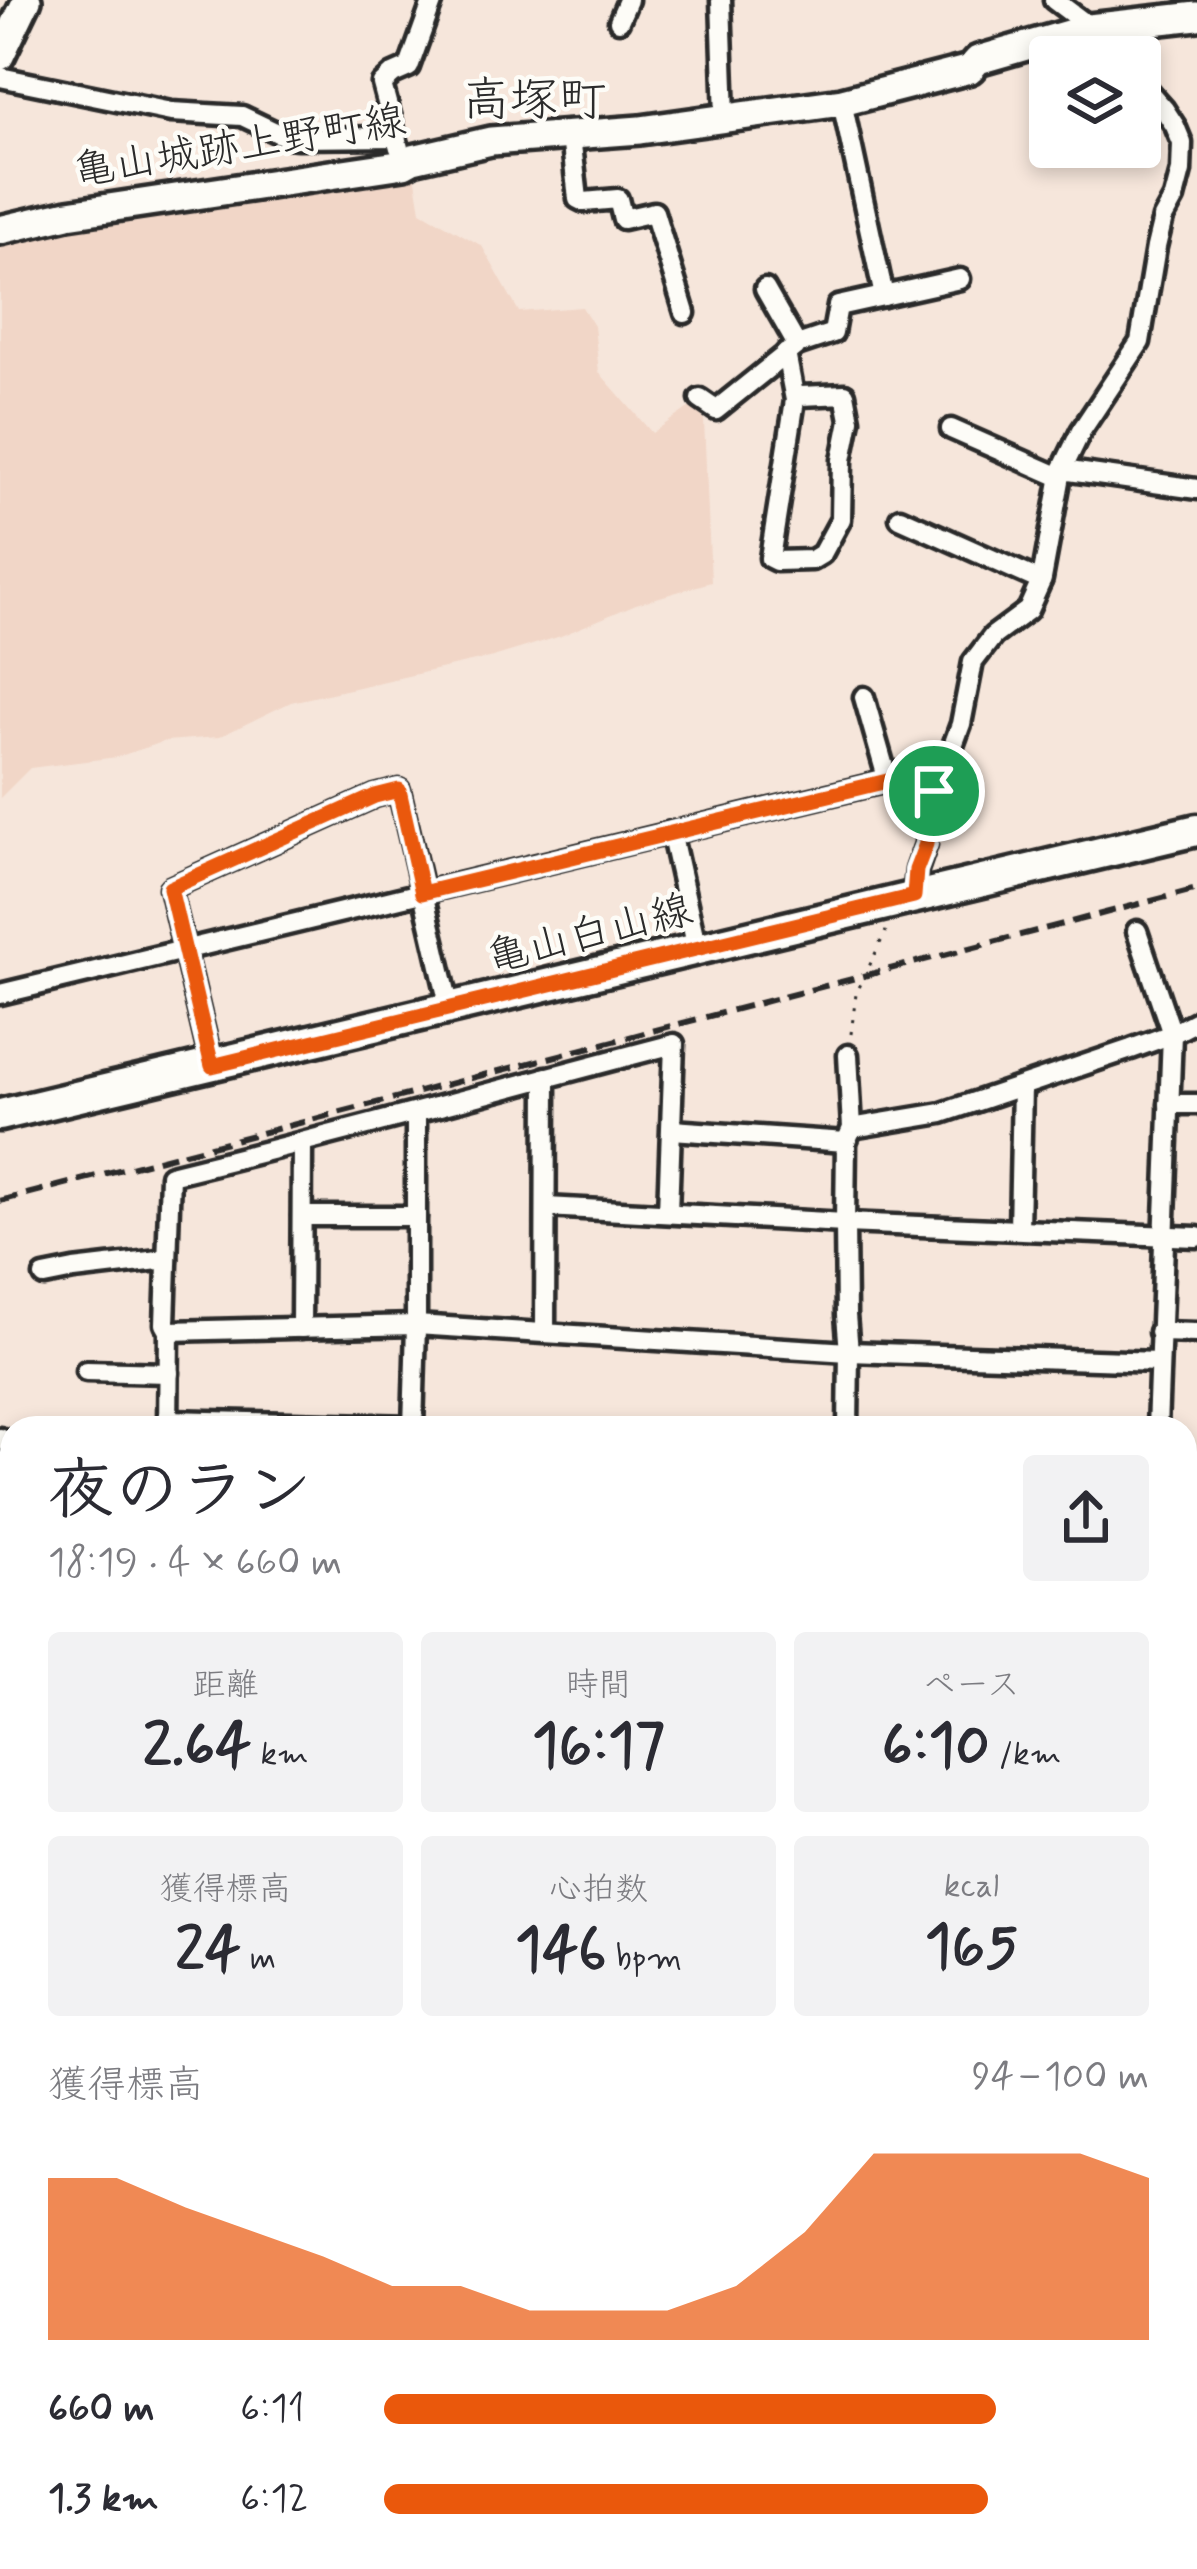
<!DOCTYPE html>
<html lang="ja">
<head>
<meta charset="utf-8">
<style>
  :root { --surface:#fff; --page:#f2f2f3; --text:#2b2b33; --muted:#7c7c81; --accent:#ea580c }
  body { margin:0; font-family:Mynerve,"Klee One",sans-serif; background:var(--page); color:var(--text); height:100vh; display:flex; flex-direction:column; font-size:45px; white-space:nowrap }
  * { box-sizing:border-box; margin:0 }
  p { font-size:39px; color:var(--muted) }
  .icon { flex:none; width:66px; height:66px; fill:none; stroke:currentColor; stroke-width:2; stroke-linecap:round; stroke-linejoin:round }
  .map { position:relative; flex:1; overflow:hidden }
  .details { position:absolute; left:0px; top:1416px; width:1197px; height:1155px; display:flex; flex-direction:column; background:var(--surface); border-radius:36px 36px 0 0; box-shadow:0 6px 18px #0003 }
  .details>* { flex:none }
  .tools { position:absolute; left:1029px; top:36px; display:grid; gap:24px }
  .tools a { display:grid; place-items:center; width:132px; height:132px; border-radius:12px; background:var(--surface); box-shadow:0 6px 18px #0003; font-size:60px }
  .pin { position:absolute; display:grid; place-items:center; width:102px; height:102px; color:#fff; margin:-51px; border:6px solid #fff; border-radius:50%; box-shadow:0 3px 12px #0007 }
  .round { display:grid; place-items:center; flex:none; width:126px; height:126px; border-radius:12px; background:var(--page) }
  .headline { display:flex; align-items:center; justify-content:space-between; height:204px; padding:0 48px }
  h1 { font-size:66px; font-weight:700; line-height:90px }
  .metrics { display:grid; grid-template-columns:repeat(3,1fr); gap:18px; height:204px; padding:12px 48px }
  .metrics div { display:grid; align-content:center; border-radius:12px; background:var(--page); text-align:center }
  .metrics b { font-size:60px; font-weight:700 }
  .metrics small { font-size:33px; font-weight:400 }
  .metrics p { font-size:33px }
  .chart { height:336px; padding:24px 48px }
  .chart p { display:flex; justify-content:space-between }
  .chart svg { width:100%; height:216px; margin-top:12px; fill:var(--accent); opacity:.7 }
  ul { padding:0 48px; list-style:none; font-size:39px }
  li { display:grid; grid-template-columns:192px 144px 1fr; align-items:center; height:90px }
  li i { height:30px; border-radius:15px; background:var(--accent) }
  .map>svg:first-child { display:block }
  .built { fill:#f1d6c7 }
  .water { fill:#84c5e5; stroke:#60879b; stroke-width:3 }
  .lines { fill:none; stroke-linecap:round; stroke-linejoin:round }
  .stream { stroke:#60879b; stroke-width:6 }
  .river { stroke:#84c5e5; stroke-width:36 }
  .lane-casing { stroke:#2b2b2b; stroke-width:18 }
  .street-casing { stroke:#2b2b2b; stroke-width:27 }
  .secondary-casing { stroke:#2b2b2b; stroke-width:36 }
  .primary-casing { stroke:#2b2b2b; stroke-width:39 }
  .path { stroke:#2b2b2b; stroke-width:3; stroke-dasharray:3 9; stroke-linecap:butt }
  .lane { stroke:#fdfcf7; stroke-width:9 }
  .street { stroke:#fdfcf7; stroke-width:18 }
  .secondary { stroke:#fdfcf7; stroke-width:27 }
  .primary { stroke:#fdfcf7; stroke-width:30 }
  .rail { stroke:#2b2b2b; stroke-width:6; stroke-dasharray:18 9; stroke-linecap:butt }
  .route-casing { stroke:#fff; stroke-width:24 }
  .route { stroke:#ea580c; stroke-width:15 }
  .labels { text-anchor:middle; stroke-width:9; stroke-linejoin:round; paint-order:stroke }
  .street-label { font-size:42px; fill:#2b2b2b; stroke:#fdfcf7 }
  .quarter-label { font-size:48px; fill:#2b2b2b; stroke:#fdfcf7 }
</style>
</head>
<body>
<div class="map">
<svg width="1197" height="2569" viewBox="0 0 1197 2569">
  <rect width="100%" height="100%" fill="#f6e6db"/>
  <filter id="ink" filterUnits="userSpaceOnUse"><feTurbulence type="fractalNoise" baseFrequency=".00833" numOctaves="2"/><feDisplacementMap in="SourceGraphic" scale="24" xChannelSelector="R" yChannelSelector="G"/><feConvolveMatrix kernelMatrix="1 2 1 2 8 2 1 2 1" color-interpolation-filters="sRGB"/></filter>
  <g filter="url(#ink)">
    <path class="built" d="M 415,174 L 421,211 L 482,246 L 519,312 L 582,307 L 594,326 L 599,372 L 652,433 L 693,405 L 704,420 L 711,582 L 636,604 L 561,636 L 493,657 L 291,702 L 219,737 L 166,741 L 117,757 L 30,768 L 0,798 L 0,246 L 33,240 L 79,225 L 79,221 Z"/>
    <g class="water">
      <path d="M 1197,1657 L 1197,1794 L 1185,1795 L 1185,1660 Z"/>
      <path d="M 12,2019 L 12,2107 L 0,2109 L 0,2021 Z"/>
    </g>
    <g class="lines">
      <g class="stream">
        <path d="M 9,2424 L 12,2426"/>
        <path d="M 1185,2527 L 1197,2526"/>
        <path d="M 348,2559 L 386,2559"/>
      </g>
      <path class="river" d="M 0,1845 L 12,1845"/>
      <g class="lane-casing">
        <path id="lane" d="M 0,2556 L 12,2555"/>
      </g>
      <g class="street-casing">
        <g id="street">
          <path d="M 721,0 L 725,117"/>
          <path d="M 1054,0 L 1110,42 L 1121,57"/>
          <path d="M 619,21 L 628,0"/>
          <path d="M 0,77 L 171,112 L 242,116 L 286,137 L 298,138 L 396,137"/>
          <path d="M 842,102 L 884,296"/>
          <path d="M 571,136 L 578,199 L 584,202 L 618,199 L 623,219 L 654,212 L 685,313"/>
          <path d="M 399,148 L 382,84 L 393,74 L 409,67 L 433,0"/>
          <path d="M 765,289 L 797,345"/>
          <path d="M 786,353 L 795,400 L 770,558 L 776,561 L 812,560 L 822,554 L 841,519 L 842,460 L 850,420 L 845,394 L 801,396 L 795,400"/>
          <path d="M 700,399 L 716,410 L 797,345 L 833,333 L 838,306 L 960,279"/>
          <path d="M 951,429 L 1060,477"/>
          <path d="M 1062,470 L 1197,489"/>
          <path d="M 900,518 L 1041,581"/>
          <path d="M 864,697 L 888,781"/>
          <path d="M 671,832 L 697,949"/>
          <path d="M 914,896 L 917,870 L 926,844 L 927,816 L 961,724 L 973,662 L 993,636 L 1028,610 L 1042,579 L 1062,470 L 1081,431 L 1140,342 L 1156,247 L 1163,218 L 1174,198 L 1181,171 L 1182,143 L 1175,126 L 1164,109 L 1140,82"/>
          <path d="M 1137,931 L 1172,1034 L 1157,1428"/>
          <path d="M 0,994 L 904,777 L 934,791"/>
          <path d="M 212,1066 L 170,888 L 375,796 L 399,790 L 450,1009"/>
          <path d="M 1169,1104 L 1197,1104"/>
          <path d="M 852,1128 L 942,1113 L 1131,1049 L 1172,1034 L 1197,1021"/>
          <path d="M 672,1130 L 846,1142"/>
          <path d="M 546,1207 L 845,1223 L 1197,1237"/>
          <path d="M 302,1216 L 416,1216"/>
          <path d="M 1019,1229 L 1022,1086"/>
          <path d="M 44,1276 L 74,1270 L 167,1259"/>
          <path d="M 301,1328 L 302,1143"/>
          <path d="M 169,1331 L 416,1325 L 849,1352 L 1158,1362"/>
          <path d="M 545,1332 L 546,1077"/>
          <path d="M 1159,1332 L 1197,1333"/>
          <path d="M 86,1371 L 169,1373"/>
          <path d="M 168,1420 L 413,1426"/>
          <path d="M 168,1428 L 169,1331 L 165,1324 L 170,1175 C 340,1134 505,1088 674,1044 L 668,1212"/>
          <path d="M 413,1428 L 416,1325 L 416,1113"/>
          <path d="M 848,1428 L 849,1352 L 846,1315 L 845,1223 L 846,1142 L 852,1128 L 848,1055"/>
          <path d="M 0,1438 L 12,1445"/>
          <path d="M 0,1583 L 12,1582"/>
          <path d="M 1185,2108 L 1197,2104"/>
          <path d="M 0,2244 L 5,2235 L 12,2236"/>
        </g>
      </g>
      <g class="secondary-casing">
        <g id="secondary">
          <path d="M 0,56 L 27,0"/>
          <path d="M 0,230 L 68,214 L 404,164 L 413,159 L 491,141 L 640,130 L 842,102 L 970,69 L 978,60 L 1089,28 L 1197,16"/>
        </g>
      </g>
      <g class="primary-casing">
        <path id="primary" d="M 0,1115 L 1197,830"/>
      </g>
      <g class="path">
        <path d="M 851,1034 L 856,994 L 886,931"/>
        <path d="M 1185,2291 L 1197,2291"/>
        <path d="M 289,2559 L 318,2569"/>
        <path d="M 434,2569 L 435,2559"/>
      </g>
      <use href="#lane" class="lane"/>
      <use href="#street" class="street"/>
      <use href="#secondary" class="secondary"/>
      <use href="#primary" class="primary"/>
      <path class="rail" d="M 0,1201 L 1197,889"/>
    </g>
  </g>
  <g class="lines" filter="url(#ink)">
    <g class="route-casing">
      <path id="route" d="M 904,777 L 934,791 L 927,816 L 926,844 L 916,870 L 914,896 L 212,1066 L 170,888 L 375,796 L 399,790 L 422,893 Z"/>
    </g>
    <use href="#route" class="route"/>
  </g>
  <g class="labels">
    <g class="street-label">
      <text transform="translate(239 144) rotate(-9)" y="15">亀山城跡上野町線</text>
      <text transform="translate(589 932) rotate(-14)" y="15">亀山白山線</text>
    </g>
    <g class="quarter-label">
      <text x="534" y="115">高塚町</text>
    </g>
  </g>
</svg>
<div class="tools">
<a><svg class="icon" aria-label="layers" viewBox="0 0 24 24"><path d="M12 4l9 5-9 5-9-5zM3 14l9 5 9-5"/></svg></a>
</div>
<div class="pin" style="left:934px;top:791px;background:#1e9e55"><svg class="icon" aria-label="arrive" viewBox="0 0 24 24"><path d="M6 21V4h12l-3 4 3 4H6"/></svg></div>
<section class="details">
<div class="headline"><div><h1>夜のラン</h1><p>18:19 · 4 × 660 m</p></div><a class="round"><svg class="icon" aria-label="share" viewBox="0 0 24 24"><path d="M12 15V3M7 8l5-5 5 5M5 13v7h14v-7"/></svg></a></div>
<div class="metrics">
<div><p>距離</p><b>2.64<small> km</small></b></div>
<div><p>時間</p><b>16:17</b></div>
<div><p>ペース</p><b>6:10<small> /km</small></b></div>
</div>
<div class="metrics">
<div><p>獲得標高</p><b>24<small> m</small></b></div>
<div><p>心拍数</p><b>146<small> bpm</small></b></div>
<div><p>kcal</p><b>165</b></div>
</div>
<div class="chart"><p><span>獲得標高</span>94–100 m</p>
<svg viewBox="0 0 160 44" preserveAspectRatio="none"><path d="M0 44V11L10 11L20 17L30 22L40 27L50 33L60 33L70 38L80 38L90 38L100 33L110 22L120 6L130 6L140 6L150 6L160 11V44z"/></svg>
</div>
<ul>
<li><b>660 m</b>6:11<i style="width:80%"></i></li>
<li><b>1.3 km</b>6:12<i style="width:79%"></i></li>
</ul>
</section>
</div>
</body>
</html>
